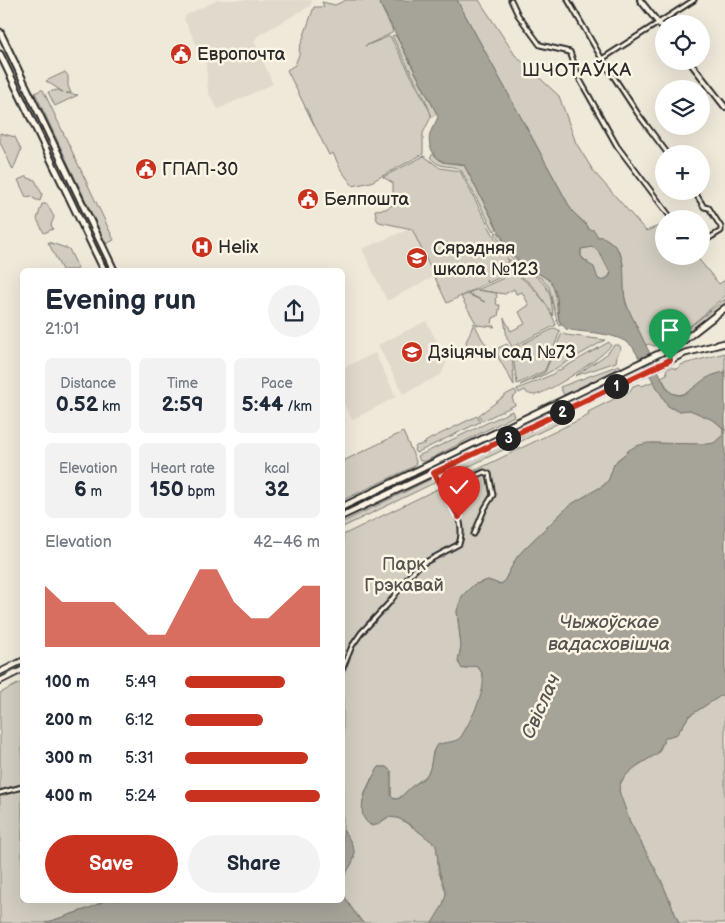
<!DOCTYPE html>
<html lang="en">
<head>
<meta charset="utf-8">
<style>
  :root { --surface:#fff; --page:#f2f2f3; --text:#1f2937; --muted:#747a83; --accent:#c8321e }
  body { margin:0; font-family:"Balsamiq Sans",sans-serif; background:var(--page); color:var(--text); height:100vh; display:flex; flex-direction:column; font-size:19px; white-space:nowrap }
  * { box-sizing:border-box; margin:0 }
  p { font-size:16px; color:var(--muted) }
  .icon { flex:none; width:28px; height:28px; fill:none; stroke:currentColor; stroke-width:2; stroke-linecap:round; stroke-linejoin:round }
  .map { position:relative; flex:1; overflow:hidden }
  .side { position:absolute; left:20px; top:268px; width:325px; height:635px; display:flex; flex-direction:column; background:var(--surface); border-radius:8px; box-shadow:0 5px 20px #0002 }
  .side>* { flex:none }
  .buttons { position:absolute; left:655px; top:15px; display:grid; gap:10px }
  .buttons a { display:grid; place-items:center; width:55px; height:55px; border-radius:50%; background:var(--surface); box-shadow:0 5px 20px #0002; font-size:25px }
  .pin { position:absolute; display:grid; place-items:center; width:42px; height:42px; color:#fff; margin:-51px -21px; border-radius:50% 50% 50% 0; rotate:-45deg; box-shadow:0 0 5px #0007 }
  .pin .icon { rotate:45deg }
  .km { position:absolute; width:25px; height:25px; margin:-12px; border-radius:50%; background:#222; color:#fff; font-size:14px; line-height:25px; text-align:center }
  .round { display:grid; place-items:center; flex:none; width:52px; height:52px; border-radius:26px; background:var(--page) }
  .head { display:flex; align-items:center; justify-content:space-between; height:85px; padding:0 25px }
  h1 { font-size:28px; font-weight:700; line-height:38px }
  .metrics { display:grid; grid-template-columns:repeat(3,1fr); gap:8px; height:85px; padding:5px 25px }
  .metrics div { display:grid; align-content:center; border-radius:8px; background:var(--page); text-align:center }
  .metrics b { font-size:21px; font-weight:700 }
  .metrics small { font-size:14px; font-weight:400 }
  .metrics p { font-size:14px }
  .chart { height:140px; padding:10px 25px }
  .chart p { display:flex; justify-content:space-between }
  .chart svg { width:100%; height:90px; margin-top:5px; fill:var(--accent); opacity:.7 }
  .button { display:flex; gap:10px; margin-top:auto; padding:10px 25px }
  .button a { flex:1; height:58px; border-radius:30px; background:var(--accent); color:#fff; font-size:20px; font-weight:700; line-height:58px; text-align:center }
  .button a+a { background:var(--page); color:var(--text) }
  ul { padding:0 25px; list-style:none; font-size:16px }
  li { display:grid; grid-template-columns:80px 60px 1fr; align-items:center; height:38px }
  li i { height:12px; border-radius:6px; background:var(--accent) }
  .map>svg:first-child { display:block }
  .built { fill:#e0dacc }
  .green { fill:#d2cdc0; stroke:#7e7c76 }
  .water { fill:#a6a399; stroke:#75736d; fill-rule:evenodd }
  .lines { fill:none; stroke-linecap:round; stroke-linejoin:round }
  .minor-casing { stroke:#2b2b2b; stroke-width:7 }
  .tertiary-casing { stroke:#2b2b2b; stroke-width:8 }
  .secondary-casing { stroke:#2b2b2b; stroke-width:8 }
  .primary-casing { stroke:#2b2b2b; stroke-width:9 }
  .minor { stroke:#fcf5e5; stroke-width:3 }
  .tertiary { stroke:#fcf5e5; stroke-width:4 }
  .secondary { stroke:#fcf5e5; stroke-width:4.5 }
  .primary { stroke:#fcf5e5; stroke-width:5 }
  .route-casing { stroke:#fff; stroke-width:10 }
  .route { stroke:#c8321e; stroke-width:6 }
  .labels { text-anchor:middle; stroke-width:5; stroke-linejoin:round; paint-order:stroke }
  .poi-label { font-size:18px; fill:#2b2b2b; stroke:#fcf5e5; text-anchor:start }
  .park-label { font-size:18px; fill:#555450; stroke:#fcf5e5 }
  .neighbourhood-label { font-size:19px; letter-spacing:1px; fill:#2b2b2b; stroke:#fcf5e5 }
  .water-label { font-size:19px; font-style:italic; fill:#565552; stroke:#fcf5e5 }
</style>
</head>
<body>
<div class="map">
<svg width="725" height="923" viewBox="0 0 725 923">
  <rect width="100%" height="100%" fill="#efe9da"/>
  <filter id="ink" filterUnits="userSpaceOnUse"><feTurbulence type="fractalNoise" baseFrequency=".02" numOctaves="2"/><feDisplacementMap in="SourceGraphic" scale="10" xChannelSelector="R" yChannelSelector="G"/><feConvolveMatrix kernelMatrix="1 2 1 2 8 2 1 2 1" color-interpolation-filters="sRGB"/></filter>
  <g filter="url(#ink)">
    <g class="built">
      <path d="M 218,0 L 312,0 L 310,6 L 259,35 L 254,41 L 273,84 L 218,109 L 208,92 L 206,64 L 184,19 L 186,15 Z"/>
      <path d="M 412,228 L 447,270 L 387,301 L 362,249 Z"/>
      <path d="M 426,321 L 447,360 L 442,374 L 403,394 L 378,345 Z"/>
      <path d="M 375,353 L 396,397 L 352,420 L 343,402 L 343,368 Z"/>
    </g>
    <g class="green">
      <path d="M 346,0 L 378,0 L 393,31 L 392,33 L 365,46 L 390,36 L 431,113 L 431,117 L 423,133 L 423,154 L 371,182 L 353,186 L 341,170 L 333,153 L 329,155 L 287,70 L 295,65 L 300,52 L 299,50 L 314,7 L 324,7 L 322,2 L 335,5 Z"/>
      <path d="M 457,0 L 479,0 L 515,55 L 559,96 L 576,143 L 594,172 L 646,231 L 664,224 L 664,256 L 696,256 L 719,284 L 725,280 L 725,296 C 711,307 682,338 664,338 L 661,343 L 654,346 L 649,344 L 645,345 C 639,331 630,317 626,302 C 620,283 630,257 612,243 C 607,239 604,237 598,237 L 595,233 L 588,229 L 588,226 L 572,211 Z"/>
      <path d="M 393,35 L 396,36 L 437,114 L 432,117 L 425,99 L 392,36 Z"/>
      <path d="M 65,72 L 68,76 L 68,86 L 71,93 L 66,93 L 78,95 L 55,106 L 48,92 L 58,90 L 62,92 L 63,92 L 46,81 Z"/>
      <path d="M 41,90 L 43,90 L 114,240 L 106,244 L 35,93 Z"/>
      <path d="M 0,133 L 15,137 L 21,150 L 13,170 L 0,142 Z"/>
      <path d="M 433,154 L 442,162 L 464,165 L 497,228 L 496,230 L 494,231 L 461,170 C 449,163 442,171 430,157 Z"/>
      <path d="M 424,156 L 440,168 L 460,171 L 495,238 L 508,258 L 505,275 L 488,283 L 486,280 L 487,283 L 447,303 L 412,229 L 379,222 L 377,220 L 375,210 L 386,209 L 397,202 L 394,198 L 400,195 L 398,193 L 393,196 L 393,183 L 383,177 Z"/>
      <path d="M 27,176 L 28,178 L 35,180 L 42,194 L 40,201 L 34,199 L 32,196 L 26,197 L 18,180 Z"/>
      <path d="M 42,204 L 47,204 L 54,217 L 51,225 L 53,229 L 44,233 L 37,219 Z"/>
      <path d="M 497,232 L 499,233 C 505,245 511,256 522,264 C 531,271 545,274 551,283 C 559,296 555,312 561,325 L 559,326 L 557,321 L 549,287 L 542,279 L 515,262 L 503,247 L 495,233 Z"/>
      <path d="M 48,242 L 69,249 L 78,268 L 77,270 L 62,270 Z"/>
      <path d="M 592,247 C 604,253 603,264 611,272 L 609,276 L 603,281 L 598,279 L 589,264 L 581,256 L 581,249 Z"/>
      <path d="M 509,259 C 520,270 543,276 549,292 C 552,300 552,308 553,316 C 538,291 534,284 508,267 Z"/>
      <path d="M 508,268 C 530,283 547,299 556,325 L 512,347 L 507,338 L 504,318 L 511,331 L 525,324 L 519,312 L 529,305 L 522,292 L 516,294 L 514,289 L 505,294 L 477,290 L 506,277 Z"/>
      <path d="M 476,290 L 497,293 L 496,294 L 497,297 L 495,299 L 497,305 L 500,305 L 498,316 L 493,318 L 492,324 L 495,327 L 477,325 L 461,297 L 467,294 L 485,302 L 468,293 Z"/>
      <path d="M 725,299 L 725,304 L 685,336 L 664,346 L 664,344 L 681,334 Z"/>
      <path d="M 474,323 L 482,339 L 489,348 L 473,357 L 466,342 Z"/>
      <path d="M 555,328 L 560,331 L 546,368 L 544,371 L 517,384 L 512,349 Z"/>
      <path d="M 562,333 L 566,335 L 605,340 L 546,374 L 520,385 L 545,372 Z"/>
      <path d="M 609,342 L 611,345 C 605,356 548,393 535,395 C 532,395 529,394 527,393 L 525,390 L 519,393 L 517,389 L 549,376 Z"/>
      <path d="M 507,344 L 512,352 L 514,385 L 494,350 Z"/>
      <path d="M 614,345 L 619,345 L 621,348 L 617,356 L 616,362 L 575,376 L 607,354 Z"/>
      <path d="M 725,353 L 725,372 C 716,374 707,378 699,384 C 689,390 684,399 670,392 L 661,377 L 667,374 L 666,370 L 671,367 L 676,369 L 680,367 L 680,365 Z"/>
      <path d="M 619,365 L 621,367 L 564,395 L 560,387 Z"/>
      <path d="M 654,381 L 668,406 L 678,411 L 690,410 L 712,419 L 723,428 L 723,435 L 714,443 L 704,445 L 653,443 L 636,446 L 617,460 L 609,479 L 604,485 L 570,505 L 526,547 L 517,557 L 503,583 L 499,584 L 488,580 L 473,585 L 463,595 L 457,611 L 461,646 L 458,663 L 464,669 L 473,666 L 478,667 C 482,673 485,679 484,686 C 483,696 466,734 458,740 C 452,744 443,741 436,746 L 433,752 L 430,769 L 426,776 L 410,788 L 398,799 L 393,798 L 391,796 L 391,771 L 386,767 L 379,767 C 367,785 353,809 371,826 C 381,826 385,815 395,817 C 402,819 434,841 436,846 C 440,854 436,865 439,873 C 442,881 447,887 446,895 C 445,906 438,915 432,923 L 363,923 C 356,913 345,902 343,889 C 340,864 369,865 343,830 L 343,535 L 589,415 L 588,412 L 630,391 L 633,386 L 639,384 L 642,386 Z"/>
      <path d="M 515,390 L 517,394 L 512,398 L 515,405 L 482,421 L 479,415 L 507,394 Z"/>
      <path d="M 562,404 L 563,406 L 427,471 L 427,470 Z"/>
      <path d="M 512,411 L 514,416 L 426,461 L 420,461 L 418,456 Z"/>
      <path d="M 567,413 L 569,418 L 441,480 L 439,477 L 440,474 Z"/>
      <path d="M 477,416 L 480,422 L 416,453 L 414,450 L 416,446 L 426,443 L 425,442 L 430,439 Z"/>
      <path d="M 403,432 L 416,461 L 415,466 L 343,500 L 343,461 Z"/>
      <path d="M 431,479 L 436,482 L 343,527 L 343,522 Z"/>
      <path d="M 22,682 L 22,900 L 106,900 L 90,908 L 45,923 L 0,923 L 0,693 Z"/>
      <path d="M 725,693 L 725,923 L 679,923 L 661,880 L 630,822 L 620,797 L 619,786 L 628,772 L 659,752 L 665,738 L 681,729 L 689,716 Z"/>
    </g>
    <g class="water">
      <path d="M 378,0 L 457,0 L 572,211 L 588,227 L 588,229 L 594,230 L 598,237 C 603,236 605,238 609,241 C 631,256 620,282 626,304 L 667,389 C 681,404 693,387 705,379 C 712,375 718,373 725,372 L 725,693 L 689,716 L 677,734 L 665,738 L 657,754 L 638,765 L 624,777 L 621,781 L 619,791 L 630,822 L 661,880 L 679,923 L 432,923 L 443,905 L 446,893 L 439,870 L 436,845 L 409,824 L 398,818 L 388,817 L 374,826 C 349,819 370,780 379,767 L 386,767 L 391,771 L 391,796 L 394,799 C 403,799 404,793 410,788 C 415,783 421,782 426,776 C 433,768 430,756 436,746 C 444,741 454,744 461,737 C 469,723 497,675 475,666 L 462,669 L 458,661 L 461,646 L 457,611 L 462,596 L 473,585 L 488,580 L 499,584 L 503,583 L 517,557 L 526,547 L 570,505 L 604,485 L 609,479 L 614,464 L 629,450 L 636,446 L 648,443 L 708,444 L 714,443 L 723,435 L 723,428 L 715,421 L 690,410 L 678,411 L 668,406 L 632,346 C 614,331 589,334 566,329 L 559,320 L 557,297 L 551,281 L 521,263 L 509,250 L 464,165 C 458,162 451,164 444,162 C 432,157 426,142 431,131 C 433,125 437,122 438,116 ZM 592,247 C 604,253 603,264 611,272 L 610,276 L 603,281 L 598,279 L 594,267 L 587,263 L 588,261 L 584,260 L 581,256 L 581,249 Z"/>
      <path d="M 343,830 C 370,865 340,864 343,889 C 345,902 355,913 363,923 L 45,923 L 90,908 L 106,900 L 342,900 Z"/>
    </g>
    <g class="lines">
      <g class="minor-casing">
        <g id="minor">
          <path d="M 511,0 L 518,15 L 540,45 L 570,52 L 580,80 L 617,146 L 672,219"/>
          <path d="M 568,0 L 602,59 L 638,114 L 668,154"/>
          <path d="M 602,59 L 694,0"/>
          <path d="M 694,191 L 704,207 L 709,208 L 721,227 L 721,231 L 701,243"/>
          <path d="M 444,490 L 484,472 L 489,474 L 493,495 L 485,508 L 474,534"/>
          <path d="M 342,670 L 352,646 L 361,633 L 389,603 L 410,575 L 420,565 L 459,544 C 468,519 446,494 434,473"/>
          <path d="M 0,793 L 22,787"/>
        </g>
      </g>
      <g class="tertiary-casing">
        <g id="tertiary">
          <path d="M 640,0 L 664,30"/>
          <path d="M 689,61 L 725,107"/>
        </g>
      </g>
      <g class="secondary-casing">
        <g id="secondary">
          <path d="M 0,672 L 22,661"/>
          <path d="M 0,681 L 22,670"/>
        </g>
      </g>
      <g class="primary-casing">
        <g id="primary">
          <path d="M 0,32 L 114,270"/>
          <path d="M 0,54 L 104,270"/>
          <path d="M 342,507 L 679,344 L 725,308"/>
          <path d="M 342,516 L 685,353 L 725,343"/>
        </g>
      </g>
      <use href="#minor" class="minor"/>
      <use href="#tertiary" class="tertiary"/>
      <use href="#secondary" class="secondary"/>
      <use href="#primary" class="primary"/>
    </g>
  </g>
  <g class="lines" filter="url(#ink)">
    <g class="route-casing">
      <path id="route" d="M 459,517 L 434,473 L 670,360"/>
    </g>
    <use href="#route" class="route"/>
  </g>
  <defs>
    <g id="civic-disc" transform="scale(1.125)"><circle r="9.5" fill="#c8321e" stroke="#fcf5e5"/><path d="M-.6-6.5H3V-4.5H.6V-3L4-1V1h2V6H-6V1h2V-1L-.6-3ZM-1.2 2.5V6h2.4V2.5Z" fill="#fff"/></g>
    <g id="hospital-disc" transform="scale(1.125)"><circle r="9.5" fill="#c8321e" stroke="#fcf5e5"/><path d="M-5-5h3v3.5h4V-5h3V5h-3V1.5h-4V5h-3Z" fill="#fff"/></g>
    <g id="school-disc" transform="scale(1.125)"><circle r="9.5" fill="#c8321e" stroke="#fcf5e5"/><path d="M0-5L7-2L0 1L-7-2ZM-4 1L0 2.5L4 1V4Q0 6-4 4Z" fill="#fff"/></g>
  </defs>
  <g fill-rule="evenodd">
    <use href="#civic-disc" x="181" y="54"/>
    <use href="#civic-disc" x="146" y="169"/>
    <use href="#civic-disc" x="308" y="199"/>
    <use href="#hospital-disc" x="202" y="247"/>
    <use href="#school-disc" x="417" y="258"/>
    <use href="#school-disc" x="412" y="352"/>
  </g>
  <g class="labels">
    <g class="poi-label">
      <text x="197" y="60">Европочта</text>
      <text x="162" y="175">ГПАП-30</text>
      <text x="324" y="205">Белпошта</text>
      <text x="218" y="253">Helix</text>
      <text x="433" y="254">Сярэдняя<tspan x="433" dy="21">школа №123</tspan></text>
      <text x="428" y="358">Дзіцячы сад №73</text>
    </g>
    <g class="park-label">
      <text x="404" y="570">Парк<tspan x="404" dy="21">Грэкавай</tspan></text>
    </g>
    <g class="neighbourhood-label">
      <text x="577" y="76">ШЧОТАЎКА</text>
    </g>
    <g class="water-label">
      <text x="609" y="628">Чыжоўскае<tspan x="609" dy="22">вадасховішча</tspan></text>
      <text transform="translate(540 706) rotate(-66)" y="7">Свіслач</text>
    </g>
  </g>
</svg>
<div class="buttons">
<a><svg class="icon" aria-label="locate" viewBox="0 0 24 24"><circle cx="12" cy="12" r="6"/><path d="M12 2v4M12 18v4M2 12h4M18 12h4"/></svg></a>
<a><svg class="icon" aria-label="layers" viewBox="0 0 24 24"><path d="M12 4l9 5-9 5-9-5zM3 14l9 5 9-5"/></svg></a>
<a>+</a>
<a>−</a>
</div>
<div class="pin" style="left:670px;top:360px;background:#1e9e55"><svg class="icon" aria-label="arrive" viewBox="0 0 24 24"><path d="M6 21V4h12l-3 4 3 4H6"/></svg></div>
<div class="pin" style="left:459px;top:517px;background:#d93025"><svg class="icon" aria-label="check" viewBox="0 0 24 24"><path d="M5 12l5 5 9-10"/></svg></div>
<b class="km" style="left:616px;top:386px">1</b>
<b class="km" style="left:562px;top:412px">2</b>
<b class="km" style="left:508px;top:438px">3</b>
<section class="side">
<div class="head"><div><h1>Evening run</h1><p>21:01</p></div><a class="round"><svg class="icon" aria-label="share" viewBox="0 0 24 24"><path d="M12 15V3M7 8l5-5 5 5M5 13v7h14v-7"/></svg></a></div>
<div class="metrics">
<div><p>Distance</p><b>0.52<small> km</small></b></div>
<div><p>Time</p><b>2:59</b></div>
<div><p>Pace</p><b>5:44<small> /km</small></b></div>
</div>
<div class="metrics">
<div><p>Elevation</p><b>6<small> m</small></b></div>
<div><p>Heart rate</p><b>150<small> bpm</small></b></div>
<div><p>kcal</p><b>32</b></div>
</div>
<div class="chart"><p><span>Elevation</span>42–46 m</p>
<svg viewBox="0 0 160 44" preserveAspectRatio="none"><path d="M0 44V14L10 22L20 22L30 22L40 22L50 30L60 38L70 38L80 22L90 6L100 6L110 22L120 30L130 30L140 22L150 14L160 14V44z"/></svg>
</div>
<ul>
<li><b>100 m</b>5:49<i style="width:74%"></i></li>
<li><b>200 m</b>6:12<i style="width:58%"></i></li>
<li><b>300 m</b>5:31<i style="width:91%"></i></li>
<li><b>400 m</b>5:24<i style="width:100%"></i></li>
</ul>
<div class="button"><a>Save</a><a>Share</a></div>
</section>
</div>
</body>
</html>
